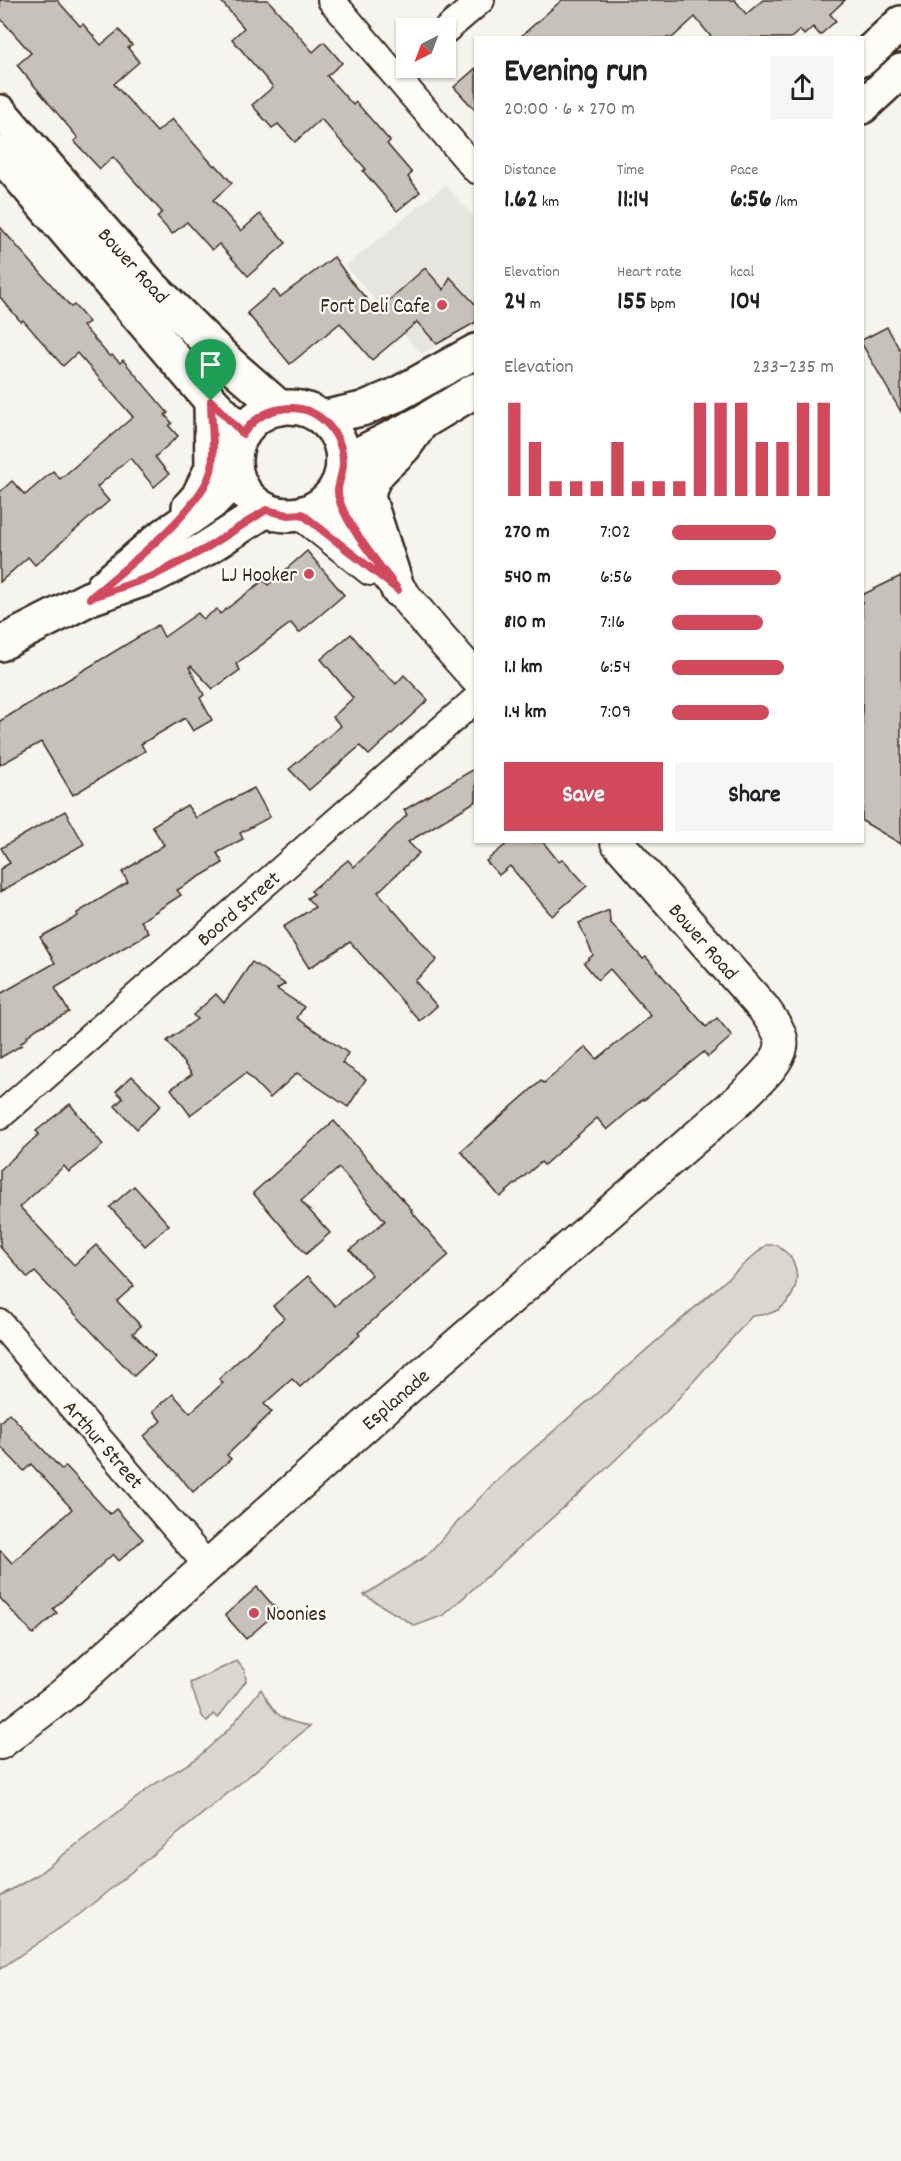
<!DOCTYPE html>
<html lang="en">
<head>
<meta charset="utf-8">
<style>
  :root { --surface:#fff; --page:#f6f6f6; --text:#202124; --muted:#757577; --accent:#d1495b }
  body { margin:0; font-family:Dekko,sans-serif; background:var(--page); color:var(--text); height:100vh; display:flex; flex-direction:column; font-size:22px; white-space:nowrap }
  * { box-sizing:border-box; margin:0 }
  p { font-size:20px; color:var(--muted) }
  .icon { flex:none; width:33px; height:33px; fill:none; stroke:currentColor; stroke-width:2; stroke-linecap:round; stroke-linejoin:round }
  .map { position:relative; flex:1; overflow:hidden }
  .sheet { position:absolute; left:474px; top:36px; width:390px; height:807px; display:flex; flex-direction:column; background:var(--surface); border-radius:0px; box-shadow:0 2px 4px #0004 }
  .sheet>* { flex:none }
  .needle { width:39px; rotate:222deg }
  .controls { position:absolute; left:396px; top:18px; display:grid; gap:12px }
  .controls a { display:grid; place-items:center; width:60px; height:60px; border-radius:0px; background:var(--surface); box-shadow:0 2px 4px #0004; font-size:30px }
  .pin { position:absolute; display:grid; place-items:center; width:51px; height:51px; color:#fff; margin:-62px -26px; border-radius:50% 50% 50% 0; rotate:-45deg; box-shadow:0 0 6px #0007 }
  .pin .icon { rotate:45deg }
  .round { display:grid; place-items:center; flex:none; width:63px; height:63px; border-radius:0px; background:var(--page) }
  .headline { display:flex; align-items:center; justify-content:space-between; height:102px; padding:0 30px }
  h1 { font-size:33px; font-weight:700; line-height:45px }
  .metrics { display:grid; grid-template-columns:repeat(3,1fr); gap:9px; height:102px; padding:6px 30px }
  .metrics div { display:grid; align-content:center }
  .metrics b { font-size:26px; font-weight:700 }
  .metrics small { font-size:16px; font-weight:400 }
  .metrics p { font-size:16px }
  .chart { height:168px; padding:12px 30px }
  .chart p { display:flex; justify-content:space-between }
  .chart svg { width:100%; height:108px; margin-top:6px; stroke:var(--accent); stroke-width:6 }
  .button { display:flex; gap:12px; margin-top:auto; padding:12px 30px }
  .button a { flex:1; height:69px; border-radius:0px; background:var(--accent); color:#fff; font-size:24px; font-weight:700; line-height:69px; text-align:center }
  .button a+a { background:var(--page); color:var(--text) }
  ul { padding:0 30px; list-style:none; font-size:20px }
  li { display:grid; grid-template-columns:96px 72px 1fr; align-items:center; height:45px }
  li i { height:15px; border-radius:8px; background:var(--accent) }
  .map>svg:first-child { display:block }
  .built { fill:#e7e5df }
  .green { fill:#dad6d0; stroke:#8a8077; stroke-width:1.5 }
  .building { fill:#c7c1bb; stroke:#3b2a1e; stroke-width:1.5 }
  .lines { fill:none; stroke-linecap:round; stroke-linejoin:round }
  .minor-casing { stroke:#3b2a1e; stroke-width:30 }
  .tertiary-casing { stroke:#3b2a1e; stroke-width:36 }
  .secondary-casing { stroke:#3b2a1e; stroke-width:38 }
  .minor { stroke:#fdfcf7; stroke-width:26 }
  .tertiary { stroke:#fdfcf7; stroke-width:32 }
  .secondary { stroke:#fdfcf7; stroke-width:33 }
  .route-casing { stroke:#fff; stroke-width:12 }
  .route { stroke:#d1495b; stroke-width:8 }
  .poi-dot { fill:#d1495b; stroke:#fdfcf7; stroke-width:2 }
  .labels { text-anchor:middle; stroke-width:4.5; stroke-linejoin:round; paint-order:stroke }
  .street-label { font-size:21px; fill:#3b2a1e; stroke:#fdfcf7 }
  .poi-label { font-size:21px; fill:#3b2a1e; stroke:#fdfcf7; text-anchor:end }
</style>
</head>
<body>
<div class="map">
<svg width="901" height="2161" viewBox="0 0 901 2161">
  <rect width="100%" height="100%" fill="#f5f4ee"/>
  <filter id="ink" filterUnits="userSpaceOnUse"><feTurbulence type="fractalNoise" baseFrequency=".0167" numOctaves="2"/><feDisplacementMap in="SourceGraphic" scale="12" xChannelSelector="R" yChannelSelector="G"/><feConvolveMatrix kernelMatrix="1 2 1 2 8 2 1 2 1" color-interpolation-filters="sRGB"/></filter>
  <g filter="url(#ink)">
    <path class="built" d="M 445,185 L 475,218 L 475,324 L 421,354 L 346,266 Z"/>
    <g class="green">
      <path d="M 766,1245 L 777,1245 C 781,1249 788,1253 791,1258 C 804,1279 793,1305 771,1313 C 765,1315 758,1315 752,1316 L 667,1411 L 592,1482 L 444,1615 L 415,1626 L 364,1595 L 426,1556 L 490,1487 Z"/>
      <path d="M 237,1661 L 245,1671 L 246,1681 L 218,1718 L 213,1714 L 207,1722 L 202,1716 L 190,1683 Z"/>
      <path d="M 261,1689 C 275,1715 280,1721 310,1726 L 80,1914 L 0,1969 L 0,1896 L 37,1875 L 153,1785 L 196,1759 L 229,1729 Z"/>
    </g>
    <g class="building">
      <path d="M 0,0 L 57,0 L 80,26 L 83,24 L 101,45 L 119,30 L 132,45 L 128,48 L 139,62 L 114,84 L 157,132 L 172,119 L 214,166 L 216,165 L 232,183 L 213,200 L 241,231 L 260,214 L 286,243 L 248,276 L 219,244 L 212,250 L 187,222 L 172,234 L 157,217 L 162,212 L 113,157 L 100,169 L 74,141 L 78,138 L 17,65 L 31,53 L 0,18 Z"/>
      <path d="M 220,0 L 268,0 L 313,52 L 324,42 L 342,63 L 327,76 L 353,105 L 356,102 L 390,141 L 387,144 L 412,173 L 408,177 L 420,192 L 397,211 L 363,171 L 366,169 L 321,119 L 295,142 L 278,124 L 272,128 L 252,105 L 273,87 L 232,39 L 244,28 Z"/>
      <path d="M 562,0 L 735,0 L 746,14 L 763,0 L 845,0 L 830,14 L 836,21 L 820,35 L 813,27 L 804,35 L 800,30 L 791,38 L 712,38 L 695,17 L 672,38 L 519,38 Z"/>
      <path d="M 476,68 L 476,111 L 454,87 Z"/>
      <path d="M 0,227 L 71,307 L 74,305 L 89,322 L 83,326 L 110,357 L 112,355 L 120,363 L 123,360 L 168,413 L 165,415 L 172,423 L 169,426 L 178,436 L 155,457 L 169,474 L 154,487 L 130,458 L 97,487 L 109,501 L 35,565 L 28,557 L 0,582 L 0,492 L 12,481 L 25,495 L 53,471 L 60,479 L 133,417 L 77,353 L 63,366 L 23,320 L 21,322 L 0,297 Z"/>
      <path d="M 334,257 L 351,281 L 377,311 L 425,268 L 444,290 L 450,277 L 476,305 L 476,322 L 437,344 L 417,322 L 372,360 L 340,323 L 290,364 L 247,313 L 274,290 L 280,297 Z"/>
      <path d="M 887,327 L 901,352 L 901,412 L 862,344 L 862,340 Z"/>
      <path d="M 307,551 L 344,595 L 299,633 L 291,623 L 236,664 L 240,670 L 213,689 L 191,666 L 189,667 L 204,695 L 200,698 L 212,720 L 193,731 L 185,718 L 141,744 L 145,751 L 73,795 L 41,742 L 0,765 L 0,721 L 158,625 L 164,637 L 198,613 L 203,619 L 217,609 L 220,614 L 264,580 L 268,585 Z"/>
      <path d="M 901,576 L 901,844 L 862,821 L 862,595 Z"/>
      <path d="M 351,634 L 381,671 L 382,670 L 396,684 L 404,675 L 428,700 L 369,755 L 360,746 L 309,790 L 289,769 L 341,726 L 333,717 L 353,698 L 321,659 Z"/>
      <path d="M 476,768 L 476,801 L 408,842 L 419,853 L 378,892 L 437,960 L 415,981 L 437,1006 L 420,1021 L 350,942 L 309,968 L 283,927 L 315,907 L 307,898 L 314,894 L 311,891 L 348,860 L 354,867 L 407,815 L 404,810 Z"/>
      <path d="M 254,788 L 270,817 L 240,833 L 243,839 L 217,853 L 223,863 L 177,890 L 181,895 L 141,921 L 149,933 L 55,988 L 69,1012 L 38,1028 L 27,1036 L 28,1037 L 21,1043 L 22,1045 L 0,1058 L 0,994 L 55,963 L 40,937 L 78,916 L 77,913 L 128,882 L 122,872 L 164,845 L 152,826 L 187,805 L 196,818 Z"/>
      <path d="M 65,811 L 84,844 L 0,892 L 0,869 L 10,863 L 1,848 Z"/>
      <path d="M 509,842 L 543,842 L 559,862 L 563,859 L 587,886 L 552,916 L 510,866 L 499,875 L 486,861 Z"/>
      <path d="M 609,910 L 610,922 L 643,959 L 646,957 L 706,1027 L 717,1018 L 732,1036 L 708,1057 L 704,1052 L 644,1100 L 643,1099 L 607,1130 L 597,1118 L 544,1165 L 541,1162 L 500,1197 L 461,1151 L 541,1081 L 544,1083 L 586,1047 L 597,1059 L 651,1016 L 610,969 L 598,980 L 584,963 L 593,955 L 579,923 Z"/>
      <path d="M 252,962 L 285,984 L 277,989 L 304,1007 L 297,1018 L 348,1053 L 342,1063 L 366,1079 L 348,1107 L 297,1073 L 270,1098 L 246,1073 L 190,1115 L 171,1089 L 192,1074 L 167,1041 L 197,1019 L 193,1015 L 216,994 L 224,1003 Z"/>
      <path d="M 132,1076 L 161,1105 L 137,1129 L 115,1106 L 123,1098 L 116,1091 Z"/>
      <path d="M 70,1104 L 103,1145 L 69,1172 L 64,1166 L 20,1207 L 74,1265 L 96,1245 L 134,1286 L 117,1301 L 141,1326 L 133,1333 L 155,1356 L 134,1376 L 35,1272 L 28,1278 L 0,1247 L 0,1170 L 39,1134 L 36,1131 Z"/>
      <path d="M 334,1121 L 412,1210 L 411,1211 L 449,1255 L 358,1333 L 360,1335 L 300,1387 L 292,1379 L 264,1404 L 272,1412 L 227,1455 L 231,1459 L 193,1492 L 144,1436 L 161,1421 L 153,1411 L 173,1394 L 190,1413 L 223,1383 L 219,1379 L 284,1318 L 273,1306 L 308,1276 L 335,1306 L 372,1275 L 350,1250 L 385,1221 L 339,1168 L 301,1201 L 330,1233 L 306,1254 L 253,1193 Z"/>
      <path d="M 134,1186 L 169,1225 L 145,1246 L 110,1207 Z"/>
      <path d="M 9,1413 L 62,1470 L 66,1466 L 110,1514 L 116,1509 L 143,1539 L 119,1561 L 113,1554 L 53,1609 L 57,1613 L 33,1634 L 0,1598 L 0,1550 L 12,1563 L 72,1509 L 31,1464 L 24,1471 L 0,1446 L 0,1422 Z"/>
      <path d="M 257,1587 L 278,1611 L 246,1639 L 225,1615 Z"/>
    </g>
    <g class="lines">
      <g class="minor-casing">
        <g id="minor">
          <path d="M 331,0 L 476,170"/>
          <path d="M 446,30 L 481,0"/>
          <path d="M 0,1116 L 476,699"/>
          <path d="M 0,1323 L 207,1565"/>
        </g>
      </g>
      <g class="tertiary-casing">
        <g id="tertiary">
          <path d="M 336,488 C 342,513 357,532 371,553 C 403,597 440,637 476,678"/>
          <path d="M 302,514 L 371,569"/>
          <path d="M 0,1743 L 64,1694 L 413,1383 L 741,1098 C 752,1086 779,1064 781,1047 C 784,1034 770,1019 764,1009 L 617,842"/>
        </g>
      </g>
      <g class="secondary-casing">
        <g id="secondary">
          <path d="M 862,59 L 901,23"/>
          <path d="M 862,107 L 901,71"/>
          <path d="M 0,112 L 151,286 L 231,365 L 280,408"/>
          <path d="M 0,154 L 211,401 L 243,434"/>
          <circle cx="289" cy="461" r="54"/>
          <path d="M 322,418 L 362,409 L 396,395 L 476,351"/>
          <path d="M 343,462 L 421,423 L 476,390"/>
          <path d="M 189,507 L 198,497 L 212,468 L 211,401"/>
          <path d="M 103,587 L 159,539 L 211,503 L 237,476"/>
          <path d="M 398,590 L 368,497 C 371,472 388,465 404,447 C 410,439 416,431 421,423"/>
          <path d="M 0,644 L 90,598 L 153,576 L 205,549 L 266,510"/>
        </g>
      </g>
      <use href="#minor" class="minor"/>
      <use href="#tertiary" class="tertiary"/>
      <use href="#secondary" class="secondary"/>
    </g>
  </g>
  <g class="lines" filter="url(#ink)">
    <g class="route-casing">
      <path id="route" d="M 211,401 L 243,434 C 255,416 271,408 293,408 C 321,409 343,435 343,463 C 343,478 334,487 340,502 C 350,531 380,565 398,590 L 302,514 L 288,515 L 266,510 L 205,549 L 153,576 L 90,598 C 122,571 206,507 212,466 C 215,446 211,422 211,401 Z"/>
    </g>
    <use href="#route" class="route"/>
  </g>
  <g class="poi-dot">
    <circle cx="442" cy="305" r="6"/>
    <circle cx="309" cy="574" r="6"/>
    <circle cx="254" cy="1613" r="6"/>
  </g>
  <g class="labels">
    <g class="street-label">
      <text transform="translate(134 265) rotate(48)" y="7">Bower Road</text>
      <text transform="translate(238 908) rotate(-41)" y="7">Boord Street</text>
      <text transform="translate(704 941) rotate(49)" y="7">Bower Road</text>
      <text transform="translate(395 1399) rotate(-41)" y="7">Esplanade</text>
      <text transform="translate(104 1444) rotate(49)" y="7">Arthur Street</text>
    </g>
    <g class="poi-label">
      <text x="430" y="312">Fort Deli Cafe</text>
      <text x="297" y="581">LJ Hooker</text>
      <text x="266" y="1620" text-anchor="start">Noonies</text>
    </g>
  </g>
</svg>
<div class="controls">
<a><svg class="needle" viewBox="-14 -14 28 28"><path d="M0-13l5 13h-10z" fill="#e53935"/><path d="M0 13l5-13h-10z" fill="#757577"/></svg></a>
</div>
<div class="pin" style="left:211px;top:401px;background:#1e9e55"><svg class="icon" aria-label="arrive" viewBox="0 0 24 24"><path d="M6 21V4h12l-3 4 3 4H6"/></svg></div>
<section class="sheet">
<div class="headline"><div><h1>Evening run</h1><p>20:00 · 6 × 270 m</p></div><a class="round"><svg class="icon" aria-label="share" viewBox="0 0 24 24"><path d="M12 15V3M7 8l5-5 5 5M5 13v7h14v-7"/></svg></a></div>
<div class="metrics">
<div><p>Distance</p><b>1.62<small> km</small></b></div>
<div><p>Time</p><b>11:14</b></div>
<div><p>Pace</p><b>6:56<small> /km</small></b></div>
</div>
<div class="metrics">
<div><p>Elevation</p><b>24<small> m</small></b></div>
<div><p>Heart rate</p><b>155<small> bpm</small></b></div>
<div><p>kcal</p><b>104</b></div>
</div>
<div class="chart"><p><span>Elevation</span>233–235 m</p>
<svg viewBox="0 0 160 44" preserveAspectRatio="none"><path d="M5 44V6M15 44V22M25 44V38M35 44V38M45 44V38M55 44V22M65 44V38M75 44V38M85 44V38M95 44V6M105 44V6M115 44V6M125 44V22M135 44V22M145 44V6M155 44V6"/></svg>
</div>
<ul>
<li><b>270 m</b>7:02<i style="width:64%"></i></li>
<li><b>540 m</b>6:56<i style="width:67%"></i></li>
<li><b>810 m</b>7:16<i style="width:56%"></i></li>
<li><b>1.1 km</b>6:54<i style="width:69%"></i></li>
<li><b>1.4 km</b>7:09<i style="width:60%"></i></li>
</ul>
<div class="button"><a>Save</a><a>Share</a></div>
</section>
</div>
</body>
</html>
